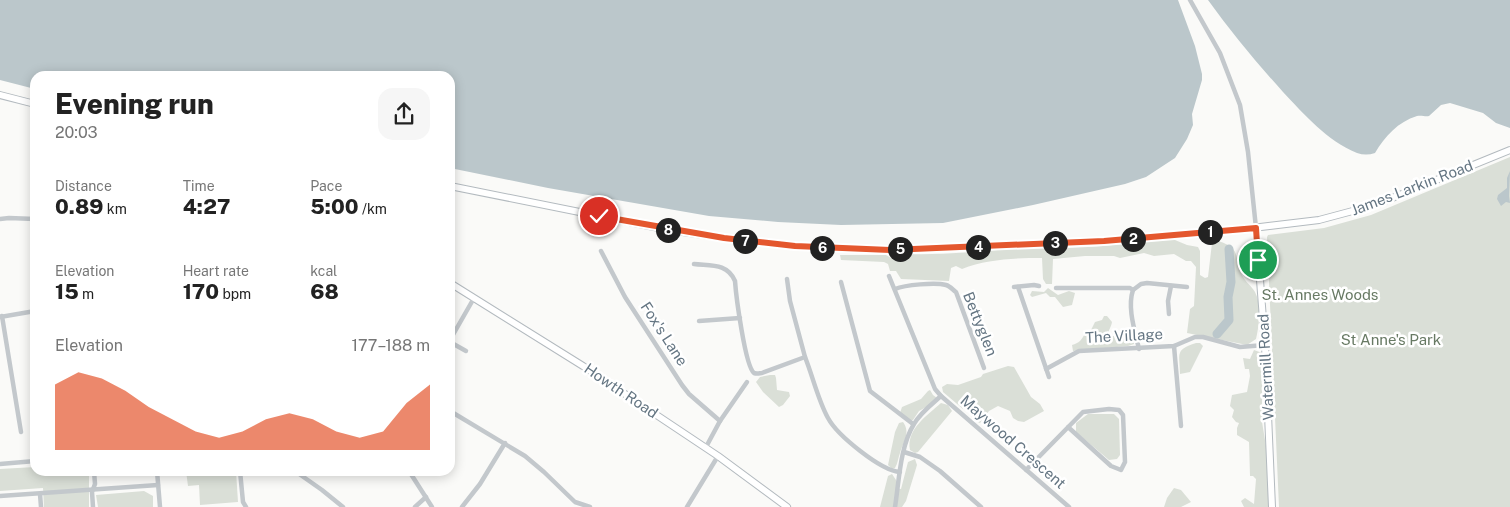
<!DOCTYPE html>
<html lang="en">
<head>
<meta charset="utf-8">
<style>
  :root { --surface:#fff; --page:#f6f6f6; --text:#222; --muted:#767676; --accent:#e4572e }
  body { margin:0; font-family:"Public Sans",sans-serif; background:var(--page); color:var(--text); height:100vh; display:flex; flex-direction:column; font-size:19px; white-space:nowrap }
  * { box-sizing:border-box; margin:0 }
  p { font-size:16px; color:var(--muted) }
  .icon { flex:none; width:28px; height:28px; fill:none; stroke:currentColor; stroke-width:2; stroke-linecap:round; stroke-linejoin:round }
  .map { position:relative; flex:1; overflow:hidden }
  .details { position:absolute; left:30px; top:71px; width:425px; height:405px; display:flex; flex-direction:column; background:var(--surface); border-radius:15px; box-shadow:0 2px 12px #0003 }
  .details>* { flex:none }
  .pin { position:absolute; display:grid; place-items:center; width:42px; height:42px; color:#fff; margin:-21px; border:2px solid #fff; border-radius:50%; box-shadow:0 1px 5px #0007 }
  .km { position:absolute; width:25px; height:25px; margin:-12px; border-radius:50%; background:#222; color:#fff; font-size:14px; line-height:25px; text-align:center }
  .round { display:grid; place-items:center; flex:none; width:52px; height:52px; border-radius:15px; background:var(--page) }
  .head { display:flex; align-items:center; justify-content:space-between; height:85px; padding:0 25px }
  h1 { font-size:28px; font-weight:800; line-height:38px }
  .metrics { display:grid; grid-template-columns:repeat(3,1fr); gap:8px; height:85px; padding:5px 25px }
  .metrics div { display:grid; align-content:center }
  .metrics b { font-size:21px; font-weight:800 }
  .metrics small { font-size:14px; font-weight:400 }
  .metrics p { font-size:14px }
  .chart { height:140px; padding:10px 25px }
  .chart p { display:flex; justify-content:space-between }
  .chart svg { width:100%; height:90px; margin-top:5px; fill:var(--accent); opacity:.7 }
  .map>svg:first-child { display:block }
  .green { fill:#dadfd7 }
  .water { fill:#bbc7cb }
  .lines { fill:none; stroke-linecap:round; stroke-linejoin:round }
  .river { stroke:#bbc7cb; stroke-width:9 }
  .secondary-casing { stroke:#b3babf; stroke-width:8 }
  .minor { stroke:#c3c8cc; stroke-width:4.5 }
  .secondary { stroke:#fff; stroke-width:6 }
  .route-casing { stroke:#fff; stroke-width:10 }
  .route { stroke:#e4572e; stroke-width:6 }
  .labels { text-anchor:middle; stroke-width:5; stroke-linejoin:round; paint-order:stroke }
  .street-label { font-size:15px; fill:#657683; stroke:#fff }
  .park-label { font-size:15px; fill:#687a64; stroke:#fff }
</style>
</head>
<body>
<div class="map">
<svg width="1510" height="507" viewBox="0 0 1510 507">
  <rect width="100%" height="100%" fill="#fafaf8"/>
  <g class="green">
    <path d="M 1510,157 L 1510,507 L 1279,507 L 1267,237 L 1268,235 L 1324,228 L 1371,215 Z"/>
    <path d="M 1160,240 L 1175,240 L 1187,245 L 1198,247 L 1200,251 L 1200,275 L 1205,278 L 1208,277 L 1212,243 L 1218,241 C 1241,248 1234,255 1241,273 C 1244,281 1251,285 1255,292 C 1262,305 1259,326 1256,339 L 1247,345 L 1187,333 L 1190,309 L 1194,306 L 1196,267 L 1191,261 L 1186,261 L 1174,254 L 1154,256 L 1144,253 L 1120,258 L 1114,256 L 1085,256 L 1053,259 L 1052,284 L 1046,284 L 1043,279 L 1042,258 C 1016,258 987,259 962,269 L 956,266 L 951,268 L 949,281 L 901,279 L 896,271 L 890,271 L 888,264 L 884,262 L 841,260 L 840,255 L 886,255 L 893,259 L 894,256 L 908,254 C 941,255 975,252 1008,249 C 1035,247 1061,249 1088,247 C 1112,246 1135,242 1160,240 Z"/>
    <path d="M 1048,288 L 1058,295 L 1069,291 L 1075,293 L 1072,305 L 1063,307 L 1055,297 L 1050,297 L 1046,293 L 1032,297 L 1030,295 L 1032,291 L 1044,292 Z"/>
    <path d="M 1104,316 L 1107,316 L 1112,322 C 1111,329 1107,330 1108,339 L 1113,336 L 1126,336 L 1132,332 L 1134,334 L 1134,344 L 1128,346 L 1073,351 L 1072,345 C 1079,343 1082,340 1085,333 L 1091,330 L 1095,322 L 1102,320 Z"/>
    <path d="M 1196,343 L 1200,343 L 1203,346 L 1190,372 L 1180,374 C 1180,354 1174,350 1196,343 Z"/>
    <path d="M 1254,350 L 1262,353 L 1262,408 C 1265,413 1265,417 1262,422 L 1266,446 L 1271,507 L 1244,507 L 1241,501 L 1245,498 L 1254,504 L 1256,479 L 1253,476 L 1250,476 L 1249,442 L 1237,435 L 1237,428 L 1239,423 L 1236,422 L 1232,417 L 1234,410 L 1230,406 L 1232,395 L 1247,392 L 1250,376 L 1249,369 L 1245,369 L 1243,358 L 1250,359 Z"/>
    <path d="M 1008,366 L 1014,367 L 1031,397 L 1040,404 L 1044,411 L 1024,422 L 1018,421 L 1013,418 L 1010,411 L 998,406 L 989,411 L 980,423 L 976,421 L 977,419 L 965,408 L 963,409 L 943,392 L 942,387 L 947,384 L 958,385 L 981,377 L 983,374 Z"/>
    <path d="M 770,375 L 775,375 L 776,378 L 777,390 L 789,392 L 790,396 L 783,405 L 779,407 L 763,392 L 756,382 L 760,377 Z"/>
    <path d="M 930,390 L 933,395 L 937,398 L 928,406 L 919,411 L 913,420 L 911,421 L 900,413 L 902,407 L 921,399 L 928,391 Z"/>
    <path d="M 941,403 L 948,405 L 952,411 L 918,452 L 915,453 L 910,450 C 906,429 928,415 941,403 Z"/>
    <path d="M 1088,414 L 1114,414 L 1119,419 L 1120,455 L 1117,459 L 1109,460 L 1076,432 L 1076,423 Z"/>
    <path d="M 903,422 C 911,433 903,442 900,453 C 898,458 898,463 895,468 L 892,469 L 888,465 L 895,432 L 899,423 Z"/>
    <path d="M 915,459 L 917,465 L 906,501 L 902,507 L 880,507 L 888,476 L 892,474 L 896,480 L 896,488 L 901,489 L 908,462 Z"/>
    <path d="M 35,467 L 35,471 L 89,471 L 89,507 L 44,507 L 43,488 L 0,491 L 0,469 Z"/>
    <path d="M 186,471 L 236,471 L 238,502 L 200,505 L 199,485 L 188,486 Z"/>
    <path d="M 1174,488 L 1181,490 L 1191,502 L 1181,507 L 1164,507 L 1167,498 Z"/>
    <path d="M 144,491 L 153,496 L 153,507 L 98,507 L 96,495 Z"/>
  </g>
  <g class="water">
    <path d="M 0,0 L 1178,0 L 1195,46 L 1202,74 L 1202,80 L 1192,114 L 1193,125 L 1187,139 L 1175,158 L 1146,177 L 1125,184 L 1033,205 L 943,223 L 841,225 L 778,222 L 709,216 L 548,188 L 450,168 L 450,76 L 35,76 L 35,89 L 0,80 Z"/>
    <path d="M 1208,0 L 1510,0 L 1510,128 L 1496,123 L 1483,113 L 1450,103 L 1441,105 L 1429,116 C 1425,117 1422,115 1417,116 C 1398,122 1385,136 1375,153 C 1369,155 1363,155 1357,153 C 1327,141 1304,114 1283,92 C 1256,62 1231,32 1208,0 Z"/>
    <path d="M 1510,171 L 1509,196 L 1510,203 L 1506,202 L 1501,206 L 1497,199 L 1498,195 L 1507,188 L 1507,178 Z"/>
  </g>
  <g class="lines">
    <path class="river" d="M 1217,334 L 1229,320 L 1228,297 L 1231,282 L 1229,249"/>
    <g class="secondary-casing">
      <g id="secondary">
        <path d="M 0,95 L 35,104"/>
        <path d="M 450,186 L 669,230 L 724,238 L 795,246 L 890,250 L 1105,241 L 1244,229 L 1319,220 L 1375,205 L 1510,150"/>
        <path d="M 1256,228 L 1265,345 L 1272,507"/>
        <path d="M 450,283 L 583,366 L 718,456 L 787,507"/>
      </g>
    </g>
    <g class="minor">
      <path d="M 1190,0 L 1220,53 L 1240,105 L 1248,152 L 1256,228"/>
      <path d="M 0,219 L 9,218 L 35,219"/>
      <path d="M 601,251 L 625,297 L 682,385 L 689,394 L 720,421"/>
      <path d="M 694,264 C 711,266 727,263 735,281 C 736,295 745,366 754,373 C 757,374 760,373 762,373 L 805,357 L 790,301 L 787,279"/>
      <path d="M 889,276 L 935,389 L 941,396 L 1069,507"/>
      <path d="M 841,282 L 870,391 L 913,424"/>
      <path d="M 1014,287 L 1034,285 L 1039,286"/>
      <path d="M 1018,287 L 1049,377"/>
      <path d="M 1056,288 L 1130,288 L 1133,290 L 1141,284 L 1147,283 L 1187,287"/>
      <path d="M 895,289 C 905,285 935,282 946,285 C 950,286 953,290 956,292 L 984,368"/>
      <path d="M 1133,290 C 1127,308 1135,331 1139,349"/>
      <path d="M 1169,314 L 1168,301 L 1171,286"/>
      <path d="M 2,316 L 21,432"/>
      <path d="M 0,317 L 35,311"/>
      <path d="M 699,321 L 740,318"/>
      <path d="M 450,340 L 474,298"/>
      <path d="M 450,342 L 466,351"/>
      <path d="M 1174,346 L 1181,426"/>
      <path d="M 805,357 C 813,377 818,400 828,418 C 837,435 881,471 900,472"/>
      <path d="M 1046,369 L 1079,351 L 1174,346 L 1195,337 L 1203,337 L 1240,347 L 1265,345"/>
      <path d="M 450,411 L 525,456 L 544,472 L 575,502 L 590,507"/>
      <path d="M 706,447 L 720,421 L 747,382"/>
      <path d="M 904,452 L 920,457 L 940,471 L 981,507"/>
      <path d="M 0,464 L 35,461"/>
      <path d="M 1026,470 L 1083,412 L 1109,409 L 1119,410 L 1123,415 L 1125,462 L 1121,470 L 1111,466 L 1068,427"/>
      <path d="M 157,471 L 160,507"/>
      <path d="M 240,471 L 243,502 L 246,507"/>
      <path d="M 295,471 L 322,490 L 343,507"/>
      <path d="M 409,471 L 432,507"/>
      <path d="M 40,494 L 41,507"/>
      <path d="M 0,496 L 158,485"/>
      <path d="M 93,507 L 92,492 L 95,484 L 94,471"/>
      <path d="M 415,507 L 426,497"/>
      <path d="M 462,507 L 480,484 L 505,443"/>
      <path d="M 687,507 L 718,456"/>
      <path d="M 895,507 C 899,482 900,446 914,424 C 920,413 932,404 941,396"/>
    </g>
    <use href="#secondary" class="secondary"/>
  </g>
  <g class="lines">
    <g class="route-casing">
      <path id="route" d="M 599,216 L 724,238 L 795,246 L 890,250 L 1104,241 L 1256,228 L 1258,260"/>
    </g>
    <use href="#route" class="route"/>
  </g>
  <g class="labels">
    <g class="street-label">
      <text transform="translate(1412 188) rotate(-21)" y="5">James Larkin Road</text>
      <text transform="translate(980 324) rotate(68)" y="5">Bettyglen</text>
      <text transform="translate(664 334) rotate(57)" y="5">Fox's Lane</text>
      <text transform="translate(1124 336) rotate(-3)" y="5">The Village</text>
      <text transform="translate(1266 367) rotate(-93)" y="5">Watermill Road</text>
      <text transform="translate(621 391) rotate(34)" y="5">Howth Road</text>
      <text transform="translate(1013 442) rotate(41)" y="5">Maywood Crescent</text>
    </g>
    <g class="park-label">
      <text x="1320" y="300">St. Annes Woods</text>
      <text x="1391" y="345">St Anne's Park</text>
    </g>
  </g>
</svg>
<div class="pin" style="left:1258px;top:260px;background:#1e9e55"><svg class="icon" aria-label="arrive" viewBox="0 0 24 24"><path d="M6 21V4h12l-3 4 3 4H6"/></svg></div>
<div class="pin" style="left:599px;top:216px;background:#d93025"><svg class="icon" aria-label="check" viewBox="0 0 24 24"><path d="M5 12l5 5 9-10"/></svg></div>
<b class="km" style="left:1210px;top:232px">1</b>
<b class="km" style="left:1133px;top:239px">2</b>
<b class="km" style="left:1055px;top:243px">3</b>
<b class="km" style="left:978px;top:247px">4</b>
<b class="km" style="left:900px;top:249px">5</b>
<b class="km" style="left:822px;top:248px">6</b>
<b class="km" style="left:745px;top:241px">7</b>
<b class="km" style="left:668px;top:230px">8</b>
<section class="details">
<div class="head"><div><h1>Evening run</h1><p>20:03</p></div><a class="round"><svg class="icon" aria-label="share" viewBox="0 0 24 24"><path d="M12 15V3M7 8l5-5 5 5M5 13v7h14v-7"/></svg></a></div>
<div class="metrics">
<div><p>Distance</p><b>0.89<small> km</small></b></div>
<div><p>Time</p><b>4:27</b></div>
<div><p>Pace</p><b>5:00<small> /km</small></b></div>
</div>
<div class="metrics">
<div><p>Elevation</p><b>15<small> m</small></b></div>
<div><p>Heart rate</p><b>170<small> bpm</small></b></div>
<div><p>kcal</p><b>68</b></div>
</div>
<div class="chart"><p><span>Elevation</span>177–188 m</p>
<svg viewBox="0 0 160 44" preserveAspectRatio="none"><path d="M0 44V12L10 6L20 9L30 15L40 23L50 29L60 35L70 38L80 35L90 29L100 26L110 29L120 35L130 38L140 35L150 21L160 12V44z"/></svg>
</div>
</section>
</div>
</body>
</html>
